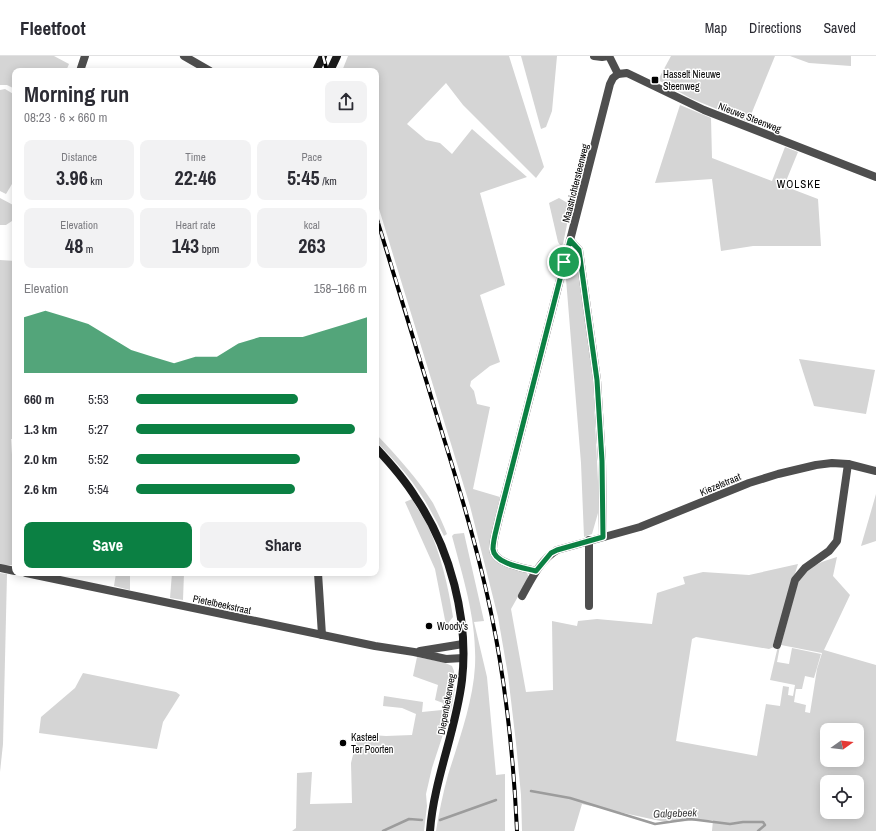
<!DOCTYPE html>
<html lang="en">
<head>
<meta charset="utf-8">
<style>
  :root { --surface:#fff; --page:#f2f2f3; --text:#2b2b33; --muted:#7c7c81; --line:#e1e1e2; --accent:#0b8043 }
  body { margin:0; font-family:"Archivo Narrow",sans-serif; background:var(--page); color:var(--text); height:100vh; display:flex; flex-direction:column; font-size:15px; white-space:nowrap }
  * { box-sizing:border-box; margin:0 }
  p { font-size:13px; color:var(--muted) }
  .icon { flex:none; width:22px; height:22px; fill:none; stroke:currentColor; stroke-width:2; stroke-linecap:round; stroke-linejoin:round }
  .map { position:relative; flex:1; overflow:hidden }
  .drawer { position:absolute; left:12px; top:12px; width:367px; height:508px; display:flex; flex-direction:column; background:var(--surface); border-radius:8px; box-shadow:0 2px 10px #0003 }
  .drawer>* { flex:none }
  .needle { width:26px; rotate:76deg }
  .tools { position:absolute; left:820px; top:667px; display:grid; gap:8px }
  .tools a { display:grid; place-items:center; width:44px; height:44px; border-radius:8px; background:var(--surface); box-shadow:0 2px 10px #0003; font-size:20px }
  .pin { position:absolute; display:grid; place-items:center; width:34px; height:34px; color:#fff; margin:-17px; border:2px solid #fff; border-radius:50%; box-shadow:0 1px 4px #0007 }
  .round { display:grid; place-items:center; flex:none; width:42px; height:42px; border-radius:8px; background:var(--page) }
  .summary { display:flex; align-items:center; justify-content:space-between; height:68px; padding:0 12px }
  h1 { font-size:22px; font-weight:800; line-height:30px }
  .metrics { display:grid; grid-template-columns:repeat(3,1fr); gap:6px; height:68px; padding:4px 12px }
  .metrics div { display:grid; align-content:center; border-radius:8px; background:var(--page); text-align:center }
  .metrics b { font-size:20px; font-weight:800 }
  .metrics small { font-size:11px; font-weight:400 }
  .metrics p { font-size:11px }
  .chart { height:112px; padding:8px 12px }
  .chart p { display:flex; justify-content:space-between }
  .chart svg { width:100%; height:72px; margin-top:4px; fill:var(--accent); opacity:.7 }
  .primary-button { display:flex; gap:8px; margin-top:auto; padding:8px 12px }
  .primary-button a { flex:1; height:46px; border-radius:8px; background:var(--accent); color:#fff; font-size:16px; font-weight:800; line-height:46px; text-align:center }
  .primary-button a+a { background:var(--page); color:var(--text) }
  ul { padding:0 12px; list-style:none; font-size:13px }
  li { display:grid; grid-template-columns:64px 48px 1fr; align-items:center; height:30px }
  li i { height:10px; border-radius:5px; background:var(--accent) }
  header { display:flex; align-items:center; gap:24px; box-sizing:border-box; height:56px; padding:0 20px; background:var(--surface); border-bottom:1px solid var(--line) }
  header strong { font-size:19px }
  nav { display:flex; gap:22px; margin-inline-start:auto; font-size:14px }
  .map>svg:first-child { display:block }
  .green { fill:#d5d5d5; fill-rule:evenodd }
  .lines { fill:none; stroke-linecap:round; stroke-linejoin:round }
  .stream { stroke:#9c9c9c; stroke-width:2.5 }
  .street { stroke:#4e4e4e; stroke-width:8 }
  .secondary { stroke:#1b1b1b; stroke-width:8 }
  .rail-casing { stroke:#000; stroke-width:4 }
  .rail { stroke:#fff; stroke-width:2.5; stroke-dasharray:8; stroke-linecap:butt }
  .route-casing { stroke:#fff; stroke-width:8 }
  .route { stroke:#0b8043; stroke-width:5 }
  .poi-dot { fill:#000; stroke:#fff; stroke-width:1.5 }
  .labels { text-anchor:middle; stroke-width:3; stroke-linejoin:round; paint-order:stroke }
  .poi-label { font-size:10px; fill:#000; stroke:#fff; text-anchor:start }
  .street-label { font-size:10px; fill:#000; stroke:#fff }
  .neighbourhood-label { font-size:11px; letter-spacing:1px; fill:#000; stroke:#fff }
  .water-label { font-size:11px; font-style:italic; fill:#3d3d3d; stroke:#fff }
</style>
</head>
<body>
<header>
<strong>Fleetfoot</strong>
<nav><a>Map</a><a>Directions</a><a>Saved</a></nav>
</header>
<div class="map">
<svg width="876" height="775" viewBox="0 0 876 775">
  <rect width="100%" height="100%" fill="#fff"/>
  <g class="green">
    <path d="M 0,0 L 54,0 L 69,8 L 66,15 L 15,15 L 15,33 L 7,29 L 0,29 Z"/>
    <path d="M 348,0 L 509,0 L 544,111 L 536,122 L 463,49 L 446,27 L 407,68 L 426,84 L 440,87 L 452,98 L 472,73 L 527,121 L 480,137 L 505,229 L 480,239 L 500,306 L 490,310 L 471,325 L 470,330 L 474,335 L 477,348 L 490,351 L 473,433 L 500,441 C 497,455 484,497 499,507 C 505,511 518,513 526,515 L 529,521 L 511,553 L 526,636 L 553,634 L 552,565 L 577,570 L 578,565 L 597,563 L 652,568 L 657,537 L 685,528 L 683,521 L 703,516 L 749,519 L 798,508 L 773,588 L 774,588 L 774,591 L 769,593 L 696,581 L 692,583 L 676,685 L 757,700 L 766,648 L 780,650 L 783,630 L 789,631 L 788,639 L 793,640 L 795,629 L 770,624 L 778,590 L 780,590 L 777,606 L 789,608 L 792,592 L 821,598 L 814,622 L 805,620 L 802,633 L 796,633 L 794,646 L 806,649 L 805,656 L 810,657 L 817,613 L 822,597 L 781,589 L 798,526 C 808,511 819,506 837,501 L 833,520 L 850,539 L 824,594 L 876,609 L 876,775 L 712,775 L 713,764 L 665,766 L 582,748 L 574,775 L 522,775 L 521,739 L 516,687 L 508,619 L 498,561 L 470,450 L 376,143 L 376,15 L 342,15 ZM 827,674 L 857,674 L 857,704 L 827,704 ZM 827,726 L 857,726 L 857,756 L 827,756 Z"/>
    <path d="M 521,0 L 557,0 L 552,55 L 546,71 L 541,73 Z"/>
    <path d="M 671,0 L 775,0 L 748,66 L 690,42 L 658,24 Z"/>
    <path d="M 790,0 L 851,0 L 851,10 L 809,7 Z"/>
    <path d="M 5,33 L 15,39 L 15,123 L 6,138 L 0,135 L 0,34 Z"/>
    <path d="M 680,49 L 711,62 L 712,102 L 772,125 L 785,91 L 798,96 L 784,130 L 818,143 L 821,190 L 753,190 L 721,195 L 712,123 L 655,127 Z"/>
    <path d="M 0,142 L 15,150 L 15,163 L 6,169 L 0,169 Z"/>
    <path d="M 559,142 L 571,149 L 563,188 L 562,189 L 560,189 L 558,186 L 549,147 Z"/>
    <path d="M 574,195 L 576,196 L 593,324 L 598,425 L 598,457 L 592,478 L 584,481 L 581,407 L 566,223 Z"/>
    <path d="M 0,204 L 15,205 L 15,383 L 11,383 L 14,430 L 13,509 L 0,509 Z"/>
    <path d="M 799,303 L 875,314 L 866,358 L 814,350 Z"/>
    <path d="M 376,378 C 397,400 417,422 433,447 C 438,457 443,468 447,478 L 444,480 C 433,458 421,436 405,417 C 396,406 386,396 376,385 Z"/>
    <path d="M 876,438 L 876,485 L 861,490 Z"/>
    <path d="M 412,443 C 417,452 423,461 428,470 C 441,499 448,529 453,561 L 449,566 L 447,575 L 444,574 L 445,564 L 435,513 L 405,446 Z"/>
    <path d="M 464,477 L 484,565 L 474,566 L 487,621 L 496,719 L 505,718 L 505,775 L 436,775 C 439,756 443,737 448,719 C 459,684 473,646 475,610 C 477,565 464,525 452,480 L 454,478 Z"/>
    <path d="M 0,517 L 7,518 L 3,688 L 0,716 Z"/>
    <path d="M 116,517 L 130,517 L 130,534 L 114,530 Z"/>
    <path d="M 172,517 L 184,517 L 183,544 L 170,542 Z"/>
    <path d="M 417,601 L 443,606 L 452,610 L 454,615 L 455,632 L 451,654 L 432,712 L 426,738 L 427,750 L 424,775 L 292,775 L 296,772 L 297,717 L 312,716 L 310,748 L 352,747 L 351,707 L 358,678 L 386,680 L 412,679 L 416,658 L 402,652 L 383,650 L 384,640 L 423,646 L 422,656 L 442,654 L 443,647 L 435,644 L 438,629 L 413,620 Z"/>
    <path d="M 83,617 L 176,636 L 180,639 L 163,666 L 157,693 L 39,677 L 41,661 L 75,632 Z"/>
  </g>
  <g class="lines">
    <g class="stream">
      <path d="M 531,735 L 570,742 L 655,768 L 690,763 L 730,768 L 743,766 L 763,766 L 765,769 L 758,775"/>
      <path d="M 440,764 L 496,744"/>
      <path d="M 383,775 L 409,763 L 422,764"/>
    </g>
    <g class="street">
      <path d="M 184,0 L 210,15"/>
      <path d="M 594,0 L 602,1 L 608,0"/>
      <path d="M 609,0 L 618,18"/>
      <path d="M 80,15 L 85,0"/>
      <path d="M 618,18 L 627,17 L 704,54 L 876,121"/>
      <path d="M 570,184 L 579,194 L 597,324 L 602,405 L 603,481"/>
      <path d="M 0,512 L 15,515"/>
      <path d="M 536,515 C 525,512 494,508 493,493 C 493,483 497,472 499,462 L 610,28 L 613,22 L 618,18"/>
      <path d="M 26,517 L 375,590 L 414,596 L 446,603 L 463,602"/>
      <path d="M 318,517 L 322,579"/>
      <path d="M 522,540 C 531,524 540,504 557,494 L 640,471 L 749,427 L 778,418 L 816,409 L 832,407 L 848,408 L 876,415"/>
      <path d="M 589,550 L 589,484"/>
      <path d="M 777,589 L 795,524 L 805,512 L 829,495 L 837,485 L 848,408"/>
      <path d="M 420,595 L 463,588"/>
    </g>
    <g class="secondary">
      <path d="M 316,15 L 323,0"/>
      <path d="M 330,15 L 337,0"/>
      <path d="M 376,392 C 391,408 405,424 416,442 C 450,492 469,563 462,624 C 456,675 434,723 430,775"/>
    </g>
    <g class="rail-casing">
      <g id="rail">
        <path d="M 323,0 L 327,15"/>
        <path d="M 376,160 C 398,230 419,300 440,370 C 455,418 470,467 482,517 C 503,601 513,688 517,775"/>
      </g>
    </g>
    <use href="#rail" class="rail"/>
  </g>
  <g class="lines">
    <g class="route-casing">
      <path id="route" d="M 570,184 L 579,194 L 597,324 L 602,405 L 603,481 L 557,494 L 551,497 L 536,515 C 525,512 494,508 493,493 C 493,483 497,472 499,462 Z"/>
    </g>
    <use href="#route" class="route"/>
  </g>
  <g class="poi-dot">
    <rect x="651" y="20" width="8" height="8" rx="2"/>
    <circle cx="429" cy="570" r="4"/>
    <circle cx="343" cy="687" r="4"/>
  </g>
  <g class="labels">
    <g class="poi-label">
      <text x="663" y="22">Hasselt Nieuwe<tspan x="663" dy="12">Steenweg</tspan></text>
      <text x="437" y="574">Woody's</text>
      <text x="351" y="685">Kasteel<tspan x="351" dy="12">Ter Poorten</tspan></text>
    </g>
    <g class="street-label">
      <text transform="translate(750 61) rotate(21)" y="4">Nieuwe Steenweg</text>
      <text transform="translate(575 127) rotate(-76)" y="4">Maastrichtersteenweg</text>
      <text transform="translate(720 428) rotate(-23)" y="4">Kiezelstraat</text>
      <text transform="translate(222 548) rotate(12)" y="4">Pietelbeekstraat</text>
      <text transform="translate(446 648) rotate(-80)" y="4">Diepenbekerweg</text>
    </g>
    <g class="neighbourhood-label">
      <text x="799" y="132">WOLSKE</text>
    </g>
    <g class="water-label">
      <text transform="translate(675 757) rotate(-2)" y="4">Galgebeek</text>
    </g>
  </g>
</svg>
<div class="tools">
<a><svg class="needle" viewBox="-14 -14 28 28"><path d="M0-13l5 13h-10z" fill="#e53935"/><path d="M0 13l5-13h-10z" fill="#7c7c81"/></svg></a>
<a><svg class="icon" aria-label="locate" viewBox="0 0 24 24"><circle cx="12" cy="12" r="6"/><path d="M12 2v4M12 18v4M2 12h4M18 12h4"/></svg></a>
</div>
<div class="pin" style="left:564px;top:206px;background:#1e9e55"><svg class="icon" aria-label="arrive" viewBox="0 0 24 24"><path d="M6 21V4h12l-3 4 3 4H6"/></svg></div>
<section class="drawer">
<div class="summary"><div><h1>Morning run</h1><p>08:23 · 6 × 660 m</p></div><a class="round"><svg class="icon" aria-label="share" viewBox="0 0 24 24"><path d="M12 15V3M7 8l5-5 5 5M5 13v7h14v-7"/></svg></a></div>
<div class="metrics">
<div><p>Distance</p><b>3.96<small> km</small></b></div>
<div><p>Time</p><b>22:46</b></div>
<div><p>Pace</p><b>5:45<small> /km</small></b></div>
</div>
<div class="metrics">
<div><p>Elevation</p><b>48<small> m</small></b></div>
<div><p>Heart rate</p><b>143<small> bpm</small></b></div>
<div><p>kcal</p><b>263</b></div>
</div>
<div class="chart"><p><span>Elevation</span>158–166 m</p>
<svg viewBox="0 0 160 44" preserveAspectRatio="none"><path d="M0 44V10L10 6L20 10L30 14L40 22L50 30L60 34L70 38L80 34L90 34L100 26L110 22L120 22L130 22L140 18L150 14L160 10V44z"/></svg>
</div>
<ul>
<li><b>660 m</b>5:53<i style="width:70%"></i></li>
<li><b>1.3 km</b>5:27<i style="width:95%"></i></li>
<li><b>2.0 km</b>5:52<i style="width:71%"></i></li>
<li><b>2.6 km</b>5:54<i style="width:69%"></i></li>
</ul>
<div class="primary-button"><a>Save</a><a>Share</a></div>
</section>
</div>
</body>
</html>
